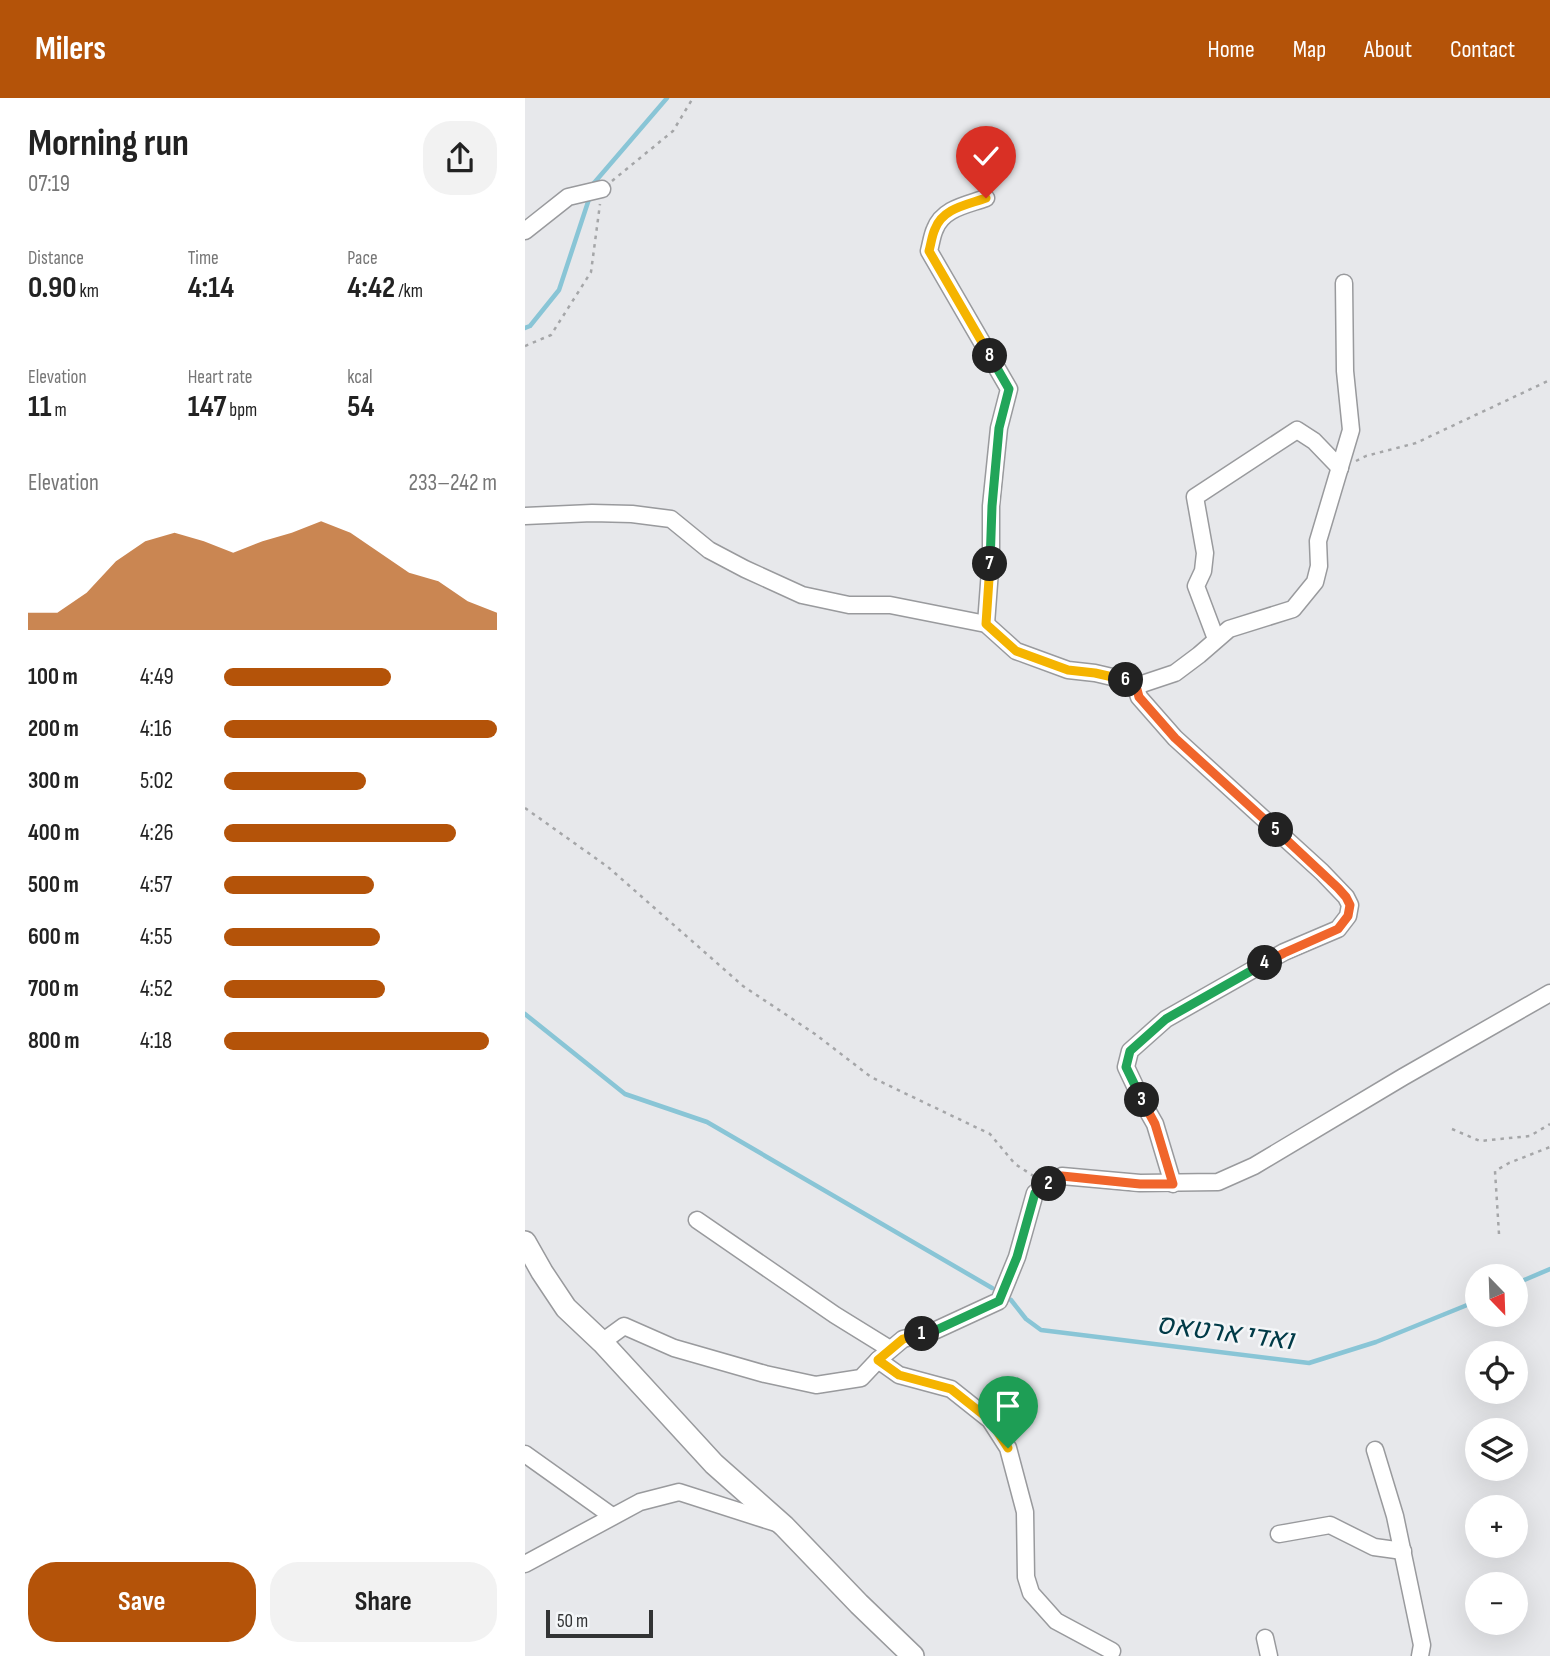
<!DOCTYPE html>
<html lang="en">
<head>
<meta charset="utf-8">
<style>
  :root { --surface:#fff; --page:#f2f2f2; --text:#222; --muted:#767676; --accent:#b45309 }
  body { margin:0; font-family:"Sofia Sans Condensed",Heebo,sans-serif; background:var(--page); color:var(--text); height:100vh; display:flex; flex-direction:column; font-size:26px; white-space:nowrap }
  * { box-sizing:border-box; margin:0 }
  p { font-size:23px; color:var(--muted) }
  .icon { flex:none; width:38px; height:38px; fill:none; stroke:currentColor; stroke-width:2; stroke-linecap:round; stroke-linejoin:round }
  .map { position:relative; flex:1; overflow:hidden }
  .details { display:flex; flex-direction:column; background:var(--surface); width:525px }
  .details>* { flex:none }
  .needle { width:46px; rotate:157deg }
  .buttons { position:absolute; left:940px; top:1166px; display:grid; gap:14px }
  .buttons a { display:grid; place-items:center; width:63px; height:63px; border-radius:50%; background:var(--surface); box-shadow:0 7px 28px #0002; font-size:35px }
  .scale { position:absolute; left:21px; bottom:18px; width:107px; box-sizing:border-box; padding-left:7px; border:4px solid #323334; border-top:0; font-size:19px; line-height:24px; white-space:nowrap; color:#323334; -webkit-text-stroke:5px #f4f6f8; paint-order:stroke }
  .pin { position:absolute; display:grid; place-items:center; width:60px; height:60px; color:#fff; margin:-72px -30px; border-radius:50% 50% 50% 0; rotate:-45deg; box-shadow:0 0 7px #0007 }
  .pin .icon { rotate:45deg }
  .km { position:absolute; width:35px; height:35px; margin:-18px; border-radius:50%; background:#222; color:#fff; font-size:19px; line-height:35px; text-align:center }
  .round { display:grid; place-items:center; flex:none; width:74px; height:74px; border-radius:28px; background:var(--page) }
  .summary { display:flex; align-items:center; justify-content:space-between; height:119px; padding:0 28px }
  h1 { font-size:38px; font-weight:700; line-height:52px }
  .metrics { display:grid; grid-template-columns:repeat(3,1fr); gap:10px; height:119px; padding:7px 28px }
  .metrics div { display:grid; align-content:center }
  .metrics b { font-size:30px; font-weight:700 }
  .metrics small { font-size:19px; font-weight:400 }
  .metrics p { font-size:19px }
  .chart { height:196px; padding:14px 28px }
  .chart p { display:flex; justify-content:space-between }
  .chart svg { width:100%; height:126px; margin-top:7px; fill:var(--accent); opacity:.7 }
  .primary-button { display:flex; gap:14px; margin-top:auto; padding:14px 28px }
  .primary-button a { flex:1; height:80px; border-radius:28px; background:var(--accent); color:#fff; font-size:28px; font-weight:700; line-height:80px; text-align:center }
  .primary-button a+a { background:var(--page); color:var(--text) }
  ul { padding:0 28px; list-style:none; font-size:23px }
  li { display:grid; grid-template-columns:112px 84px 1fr; align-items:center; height:52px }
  li i { height:18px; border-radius:9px; background:var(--accent) }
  header { display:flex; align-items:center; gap:42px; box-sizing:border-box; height:98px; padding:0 35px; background:var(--accent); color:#fff }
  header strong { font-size:33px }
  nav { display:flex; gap:38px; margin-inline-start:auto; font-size:24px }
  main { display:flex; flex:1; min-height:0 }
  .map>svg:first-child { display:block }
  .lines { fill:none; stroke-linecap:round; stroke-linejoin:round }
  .stream { stroke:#89c5d6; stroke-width:4.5 }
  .street-casing { stroke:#999a9d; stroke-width:19 }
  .secondary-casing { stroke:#999a9d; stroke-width:24 }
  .path { stroke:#a5a6a8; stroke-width:2.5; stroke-dasharray:3.5 5; stroke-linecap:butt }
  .street { stroke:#fff; stroke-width:16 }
  .secondary { stroke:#fff; stroke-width:21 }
  .split-1-casing { stroke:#fff; stroke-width:14 }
  .split-2-casing { stroke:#fff; stroke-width:14 }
  .split-3-casing { stroke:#fff; stroke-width:14 }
  .split-4-casing { stroke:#fff; stroke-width:14 }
  .split-5-casing { stroke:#fff; stroke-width:14 }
  .split-6-casing { stroke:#fff; stroke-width:14 }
  .split-7-casing { stroke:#fff; stroke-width:14 }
  .split-8-casing { stroke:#fff; stroke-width:14 }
  .split-9-casing { stroke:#fff; stroke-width:14 }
  .split-1 { stroke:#f5b400; stroke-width:9 }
  .split-2 { stroke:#22a559; stroke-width:9 }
  .split-3 { stroke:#f0652b; stroke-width:9 }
  .split-4 { stroke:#22a559; stroke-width:9 }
  .split-5 { stroke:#f0652b; stroke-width:9 }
  .split-6 { stroke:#f0652b; stroke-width:9 }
  .split-7 { stroke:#f5b400; stroke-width:9 }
  .split-8 { stroke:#22a559; stroke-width:9 }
  .split-9 { stroke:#f5b400; stroke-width:9 }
  .labels { text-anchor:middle; stroke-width:5; stroke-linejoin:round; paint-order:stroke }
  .water-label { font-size:28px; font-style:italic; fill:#003a47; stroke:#f4f6f8 }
</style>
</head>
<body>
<header>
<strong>Milers</strong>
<nav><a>Home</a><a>Map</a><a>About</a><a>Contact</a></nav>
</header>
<main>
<section class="details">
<div class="summary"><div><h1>Morning run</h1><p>07:19</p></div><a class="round"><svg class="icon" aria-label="share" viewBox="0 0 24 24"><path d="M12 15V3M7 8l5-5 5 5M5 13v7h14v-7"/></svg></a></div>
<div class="metrics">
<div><p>Distance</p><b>0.90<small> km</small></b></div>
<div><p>Time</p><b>4:14</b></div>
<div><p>Pace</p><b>4:42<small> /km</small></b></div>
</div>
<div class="metrics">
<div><p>Elevation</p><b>11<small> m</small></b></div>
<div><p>Heart rate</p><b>147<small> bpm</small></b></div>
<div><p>kcal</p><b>54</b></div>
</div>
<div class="chart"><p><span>Elevation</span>233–242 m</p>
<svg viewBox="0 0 160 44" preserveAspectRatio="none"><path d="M0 44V38L10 38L20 31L30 20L40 13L50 10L60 13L70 17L80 13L90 10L100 6L110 10L120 17L130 24L140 27L150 34L160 38V44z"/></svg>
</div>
<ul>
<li><b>100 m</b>4:49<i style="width:61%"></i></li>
<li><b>200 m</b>4:16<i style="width:100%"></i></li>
<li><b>300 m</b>5:02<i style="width:52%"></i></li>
<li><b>400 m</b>4:26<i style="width:85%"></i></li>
<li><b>500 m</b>4:57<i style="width:55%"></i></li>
<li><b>600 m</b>4:55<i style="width:57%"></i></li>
<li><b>700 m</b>4:52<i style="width:59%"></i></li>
<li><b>800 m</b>4:18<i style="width:97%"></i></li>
</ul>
<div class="primary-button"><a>Save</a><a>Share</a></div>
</section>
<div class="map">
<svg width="1025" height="1558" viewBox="0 0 1025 1558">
  <rect width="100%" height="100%" fill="#e7e8eb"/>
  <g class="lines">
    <g class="stream">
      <path d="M 69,85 L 142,0"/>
      <path d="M 0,230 L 5,228 L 34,192 L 64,101"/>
      <path d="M 0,916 L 100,996 L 182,1024 L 467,1190"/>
      <path d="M 990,1186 L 1025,1171"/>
      <path d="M 486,1202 L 501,1221 L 516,1232 L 784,1265 L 851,1244 L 952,1203"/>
    </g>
    <g class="street-casing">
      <g id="street">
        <path d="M 461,100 C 442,107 418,110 410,131 C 407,137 406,146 404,153 L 484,291 L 474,330 L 466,408 L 466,459 L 461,526"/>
        <path d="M 0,133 L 43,99 L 77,91"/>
        <path d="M 0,418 L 67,415 L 107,416 L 146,421 L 184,452 L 220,471 L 277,497 L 324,507 L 365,507 L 461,526 L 491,553 L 543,572 L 570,575 L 617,586 L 650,575 L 674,557 L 704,531 L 768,511 L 790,484 L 794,468 L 793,443 L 826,332 L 820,273 L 819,185"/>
        <path d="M 691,541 L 671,488 L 678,473 L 680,455 L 670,399 L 772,332 L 789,343 L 815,370"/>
        <path d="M 609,584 L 614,599 L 650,640 L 797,774 L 821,799 L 825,807 L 823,818 L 813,831 L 759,854 L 641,921 L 605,953 L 601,969 L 618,1005 L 630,1026 L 648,1086"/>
        <path d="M 172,1122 L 310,1217 L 365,1251"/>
        <path d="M 77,1244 L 99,1228 L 149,1250 L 240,1276 L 291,1287 L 336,1280 L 353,1262 L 378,1241 L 409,1233 L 474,1203 L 492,1159 L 510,1095 L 537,1078 L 615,1085 L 693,1084 L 729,1068 L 878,979 L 1025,895"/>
        <path d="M 353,1262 L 374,1277 L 426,1291 L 465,1322 L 483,1350 L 500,1414 L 501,1479 L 506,1495 L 531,1523 L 587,1553"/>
        <path d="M 850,1352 L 870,1418 L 897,1547 L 895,1558"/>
        <path d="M 0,1356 L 87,1418"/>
        <path d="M 754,1436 L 805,1427 L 849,1449 L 878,1453"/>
        <path d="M 0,1466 L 115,1404 L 154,1394 L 254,1426"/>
        <path d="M 740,1540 L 744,1558"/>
      </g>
    </g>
    <g class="secondary-casing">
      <path id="secondary" d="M 0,1144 L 17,1174 L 41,1210 L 77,1244 L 189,1366 L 259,1428 L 334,1506 L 388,1558"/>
    </g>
    <g class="path">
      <path d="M 87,83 L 148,33 L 168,0"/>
      <path d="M 0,248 L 26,237 L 66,174 L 75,106"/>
      <path d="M 831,363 L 841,358 L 891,345 L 1025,282"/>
      <path d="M 0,710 L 83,769 L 218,888 L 290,936 L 346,979 L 465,1036 L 490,1066 L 510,1079"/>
      <path d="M 927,1031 L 955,1043 L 1005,1038 L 1025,1026"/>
      <path d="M 974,1136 L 970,1073 L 984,1065 L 1025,1049"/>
    </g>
    <use href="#street" class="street"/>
    <use href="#secondary" class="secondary"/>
  </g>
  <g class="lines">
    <g class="split-1-casing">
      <path id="split-1" d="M 397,1236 L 378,1241 L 353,1262 L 374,1277 L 426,1291 L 465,1322 L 483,1350"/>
    </g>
    <g class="split-2-casing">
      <path id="split-2" d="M 397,1236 L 409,1233 L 474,1203 L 492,1159 L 510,1095 L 524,1086"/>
    </g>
    <g class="split-3-casing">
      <path id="split-3" d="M 524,1086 L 537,1078 L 615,1086 L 648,1086 L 630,1026 L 617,1002"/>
    </g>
    <g class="split-4-casing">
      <path id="split-4" d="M 617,1002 L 601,969 L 605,953 L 641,921 L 740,865"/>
    </g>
    <g class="split-5-casing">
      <path id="split-5" d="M 740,865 L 759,855 L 813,831 L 823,818 L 825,807 L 821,799 L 813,790 L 751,732"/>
    </g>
    <g class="split-6-casing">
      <path id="split-6" d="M 601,582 L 610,584 L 614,599 L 650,640 L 751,732"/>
    </g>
    <g class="split-7-casing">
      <path id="split-7" d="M 465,466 L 461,526 L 491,553 L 543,572 L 570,575 L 601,582"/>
    </g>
    <g class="split-8-casing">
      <path id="split-8" d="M 465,258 L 484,291 L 474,330 L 467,408 L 465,466"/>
    </g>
    <g class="split-9-casing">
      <path id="split-9" d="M 461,100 C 442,107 418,110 410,131 C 407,137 406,146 404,153 L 465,258"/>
    </g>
    <use href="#split-1" class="split-1"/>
    <use href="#split-2" class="split-2"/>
    <use href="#split-3" class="split-3"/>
    <use href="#split-4" class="split-4"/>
    <use href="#split-5" class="split-5"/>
    <use href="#split-6" class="split-6"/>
    <use href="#split-7" class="split-7"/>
    <use href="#split-8" class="split-8"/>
    <use href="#split-9" class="split-9"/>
  </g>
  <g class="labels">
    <g class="water-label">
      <text transform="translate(700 1233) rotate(7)" y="10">ואדי ארטאס</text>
    </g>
  </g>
</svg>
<div class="buttons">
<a><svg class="needle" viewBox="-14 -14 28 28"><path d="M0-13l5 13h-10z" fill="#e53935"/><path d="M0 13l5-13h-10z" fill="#767676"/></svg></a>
<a><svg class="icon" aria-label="locate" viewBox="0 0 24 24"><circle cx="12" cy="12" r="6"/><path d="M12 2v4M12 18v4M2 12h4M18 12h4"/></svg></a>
<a><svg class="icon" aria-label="layers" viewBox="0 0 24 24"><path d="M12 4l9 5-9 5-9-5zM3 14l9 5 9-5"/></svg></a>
<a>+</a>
<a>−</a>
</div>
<div class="scale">50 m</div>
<div class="pin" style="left:483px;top:1350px;background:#1e9e55"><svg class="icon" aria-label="arrive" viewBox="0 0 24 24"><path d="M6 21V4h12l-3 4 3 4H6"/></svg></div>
<div class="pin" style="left:461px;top:100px;background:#d93025"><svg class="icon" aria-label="check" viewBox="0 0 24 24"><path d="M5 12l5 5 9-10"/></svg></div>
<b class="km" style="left:397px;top:1236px">1</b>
<b class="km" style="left:524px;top:1086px">2</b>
<b class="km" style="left:617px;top:1002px">3</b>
<b class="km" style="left:740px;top:865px">4</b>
<b class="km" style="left:751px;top:732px">5</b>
<b class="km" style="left:601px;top:582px">6</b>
<b class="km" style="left:465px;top:466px">7</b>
<b class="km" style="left:465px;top:258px">8</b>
</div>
</main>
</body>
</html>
